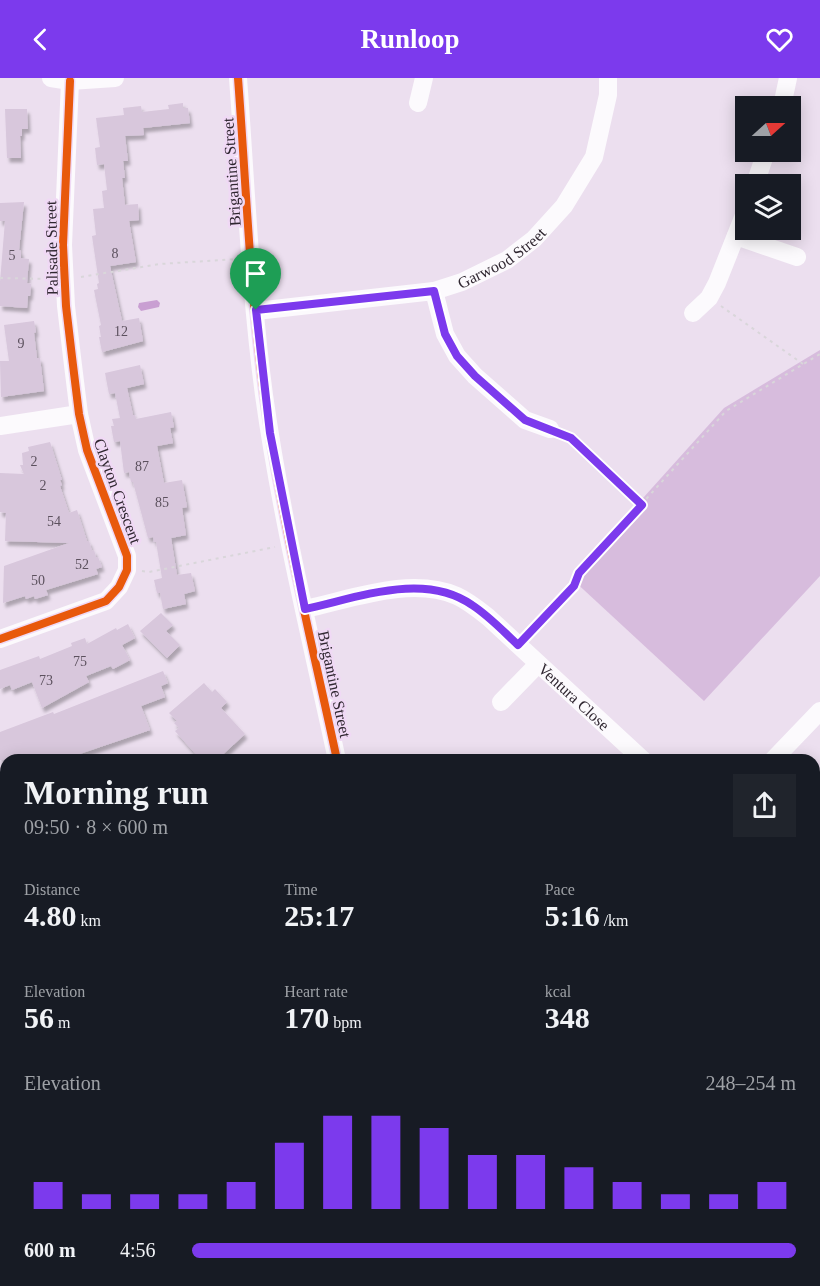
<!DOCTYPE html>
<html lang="en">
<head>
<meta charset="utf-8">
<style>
  :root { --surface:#171b24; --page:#20242c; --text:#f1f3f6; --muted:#9ea1a6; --accent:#7c3aed }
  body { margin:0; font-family:Georgia,serif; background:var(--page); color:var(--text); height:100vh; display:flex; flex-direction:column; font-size:22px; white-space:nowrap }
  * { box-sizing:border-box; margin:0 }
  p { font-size:20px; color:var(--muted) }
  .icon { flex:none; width:33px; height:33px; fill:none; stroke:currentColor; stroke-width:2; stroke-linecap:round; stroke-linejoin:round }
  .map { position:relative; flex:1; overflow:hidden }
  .drawer { position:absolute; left:0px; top:676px; width:820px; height:532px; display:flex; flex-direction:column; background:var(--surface); border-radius:18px 18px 0 0; box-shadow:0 3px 15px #0003 }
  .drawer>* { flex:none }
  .needle { width:39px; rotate:69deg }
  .controls { position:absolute; left:735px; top:18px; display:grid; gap:12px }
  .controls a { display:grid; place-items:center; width:66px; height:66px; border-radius:0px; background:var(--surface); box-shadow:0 3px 15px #0003; font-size:30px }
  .pin { position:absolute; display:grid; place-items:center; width:51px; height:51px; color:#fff; margin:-62px -26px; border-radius:50% 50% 50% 0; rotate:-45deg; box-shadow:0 0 6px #0007 }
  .pin .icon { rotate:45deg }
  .round { display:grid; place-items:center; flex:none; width:63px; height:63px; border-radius:0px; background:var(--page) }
  .summary { display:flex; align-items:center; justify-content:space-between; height:102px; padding:0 24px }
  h1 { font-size:33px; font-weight:800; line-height:45px }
  .metrics { display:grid; grid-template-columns:repeat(3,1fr); gap:9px; height:102px; padding:6px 24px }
  .metrics div { display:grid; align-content:center }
  .metrics b { font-size:30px; font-weight:800 }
  .metrics small { font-size:16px; font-weight:400 }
  .metrics p { font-size:16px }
  .chart { height:168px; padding:12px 24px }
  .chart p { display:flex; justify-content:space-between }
  .chart svg { width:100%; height:108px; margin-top:6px; stroke:var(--accent); stroke-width:6 }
  ul { padding:0 24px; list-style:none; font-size:20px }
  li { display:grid; grid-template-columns:96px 72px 1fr; align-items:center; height:45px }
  li i { height:15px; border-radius:8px; background:var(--accent) }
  header { display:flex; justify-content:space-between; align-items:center; height:78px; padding:0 24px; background:var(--accent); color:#fff; font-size:27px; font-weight:800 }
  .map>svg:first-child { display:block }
  .green { fill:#d7bcdd }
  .water { fill:#c99fd2 }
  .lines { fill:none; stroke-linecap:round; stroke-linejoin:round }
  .stream { stroke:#c99fd2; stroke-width:4 }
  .building { fill:#d8c7dc; filter:url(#shadow) }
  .path { stroke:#d9d6da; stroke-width:2; stroke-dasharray:3 4.5; stroke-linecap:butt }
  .minor { stroke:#fcfafd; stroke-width:18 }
  .cycleway-casing { stroke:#f0d9f5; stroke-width:11 }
  .cycleway { stroke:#e8590c; stroke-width:8 }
  .route-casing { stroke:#fff; stroke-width:12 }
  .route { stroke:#7c3aed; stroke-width:8 }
  .labels { text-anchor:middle; stroke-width:5; stroke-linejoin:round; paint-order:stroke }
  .number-label { font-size:14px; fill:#5c515e }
  .street-label { font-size:16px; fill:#302731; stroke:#f0d9f5 }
</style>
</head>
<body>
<header><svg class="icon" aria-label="back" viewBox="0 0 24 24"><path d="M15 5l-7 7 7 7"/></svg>Runloop<svg class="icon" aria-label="heart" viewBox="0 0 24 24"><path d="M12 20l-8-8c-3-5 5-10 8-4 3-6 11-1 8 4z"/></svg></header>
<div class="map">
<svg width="820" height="1208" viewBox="0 0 820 1208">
  <defs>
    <filter id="shadow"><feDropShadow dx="2.5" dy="4.5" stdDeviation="1.5" flood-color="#0004"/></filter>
  </defs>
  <rect width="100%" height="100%" fill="#ecdfef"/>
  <path class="green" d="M 820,272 L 820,498 L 704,623 L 571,500 L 724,330 Z"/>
  <path class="water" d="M 157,222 L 160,225 L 159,229 L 141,233 L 138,229 L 139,225 Z"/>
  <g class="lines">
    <g class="stream">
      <path d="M 814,1112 L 820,1111"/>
      <path d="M 420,1208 L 424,1203"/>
    </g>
  </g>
  <g class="building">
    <path d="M 183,25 L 183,30 L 188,30 L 190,45 L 143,50 L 144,57 L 125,58 L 128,83 L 123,83 L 125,100 L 122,100 L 125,127 L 138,126 L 139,142 L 129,143 L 136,184 L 110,188 L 122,243 L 139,240 L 143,263 L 102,274 L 99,259 L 101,259 L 99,248 L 101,247 L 94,212 L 98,211 L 97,206 L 99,205 L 92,158 L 96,157 L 93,131 L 104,130 L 102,113 L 107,112 L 104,86 L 97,87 L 95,70 L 100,69 L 96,40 L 124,37 L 123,30 L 141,28 L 142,34 L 169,31 L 168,27 Z"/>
    <path d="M 5,31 L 27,31 L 28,51 L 22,51 L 22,58 L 20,58 L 21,80 L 7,80 Z"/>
    <path d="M 24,124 L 19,172 L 21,173 L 21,180 L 29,181 L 27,205 L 31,206 L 30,218 L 28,218 L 27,230 L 0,228 L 0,204 L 5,143 L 0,143 L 0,125 Z"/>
    <path d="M 34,243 L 36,254 L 34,255 L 37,280 L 40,280 L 44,313 L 1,319 L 0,283 L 9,283 L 4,247 Z"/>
    <path d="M 140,287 L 144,306 L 127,310 L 133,337 L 135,337 L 136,341 L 171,334 L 174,349 L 170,350 L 173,365 L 157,368 L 164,405 L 182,402 L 187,429 L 182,430 L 186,457 L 171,460 L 177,497 L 191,495 L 195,513 L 184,516 L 186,526 L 163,531 L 160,515 L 157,515 L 154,502 L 162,500 L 156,464 L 154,464 L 153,459 L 148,460 L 133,404 L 131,404 L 129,394 L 124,395 L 120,363 L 114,364 L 111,348 L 114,348 L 112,341 L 120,340 L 115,315 L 109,316 L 105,295 Z"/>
    <path d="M 50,364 L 62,402 L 60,402 L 62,407 L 60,408 L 69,435 L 77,432 L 87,463 L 89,463 L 92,473 L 94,472 L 96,479 L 98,479 L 102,489 L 96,491 L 98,496 L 46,512 L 48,517 L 35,521 L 34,518 L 26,521 L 25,518 L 3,525 L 4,488 L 69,465 L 5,463 L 6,435 L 0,434 L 0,395 L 24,396 L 20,387 L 23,387 L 22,375 L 29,373 L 28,369 Z"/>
    <path d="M 161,535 L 173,547 L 166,553 L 180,567 L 167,580 L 140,553 Z"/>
    <path d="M 128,546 L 135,560 L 122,567 L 130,582 L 113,591 L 111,588 L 86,598 L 89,604 L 42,630 L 32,604 L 12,612 L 10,607 L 0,611 L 0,592 L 39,578 L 40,581 L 72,568 L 71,565 L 85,560 L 87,566 L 116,550 L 117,552 Z"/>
    <path d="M 163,593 L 168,605 L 161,608 L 165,619 L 141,628 L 150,652 L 62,682 L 0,682 L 0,654 L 53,634 L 54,636 Z"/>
    <path d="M 204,605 L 212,614 L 215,611 L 227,624 L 221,630 L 245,656 L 217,682 L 201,682 L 175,653 L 179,650 L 174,645 L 177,643 L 169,635 Z"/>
  </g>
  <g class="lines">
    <g class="path">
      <path d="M 81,199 L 160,186 L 236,181"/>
      <path d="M 0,200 L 49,201"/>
      <path d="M 721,228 L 803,286"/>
      <path d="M 564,357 L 571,360 L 642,427"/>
      <path d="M 142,493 L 149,494 L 275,469"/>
      <path d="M 529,556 L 574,508 L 579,495 L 726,333 L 820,276"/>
      <path d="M 382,1203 L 388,1208"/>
    </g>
    <g class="minor">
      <path d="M 51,0 L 70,3 L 115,0"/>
      <path d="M 238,0 C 246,106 250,212 264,317 C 281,440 311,561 337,682"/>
      <path d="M 418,25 L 424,0"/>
      <path d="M 782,28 L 788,0"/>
      <path d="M 755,106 L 766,74"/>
      <path d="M 736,158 L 797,179"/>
      <path d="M 434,213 L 445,256 L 457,278 L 475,298 L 525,342 L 550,351"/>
      <path id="s1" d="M 256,233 L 434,213 L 462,204 L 507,182 L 534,161 L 564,128 L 594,79 L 608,17 L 608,0"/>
      <path d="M 693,235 L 709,220 L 717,205 L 746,132"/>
      <path d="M 0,348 L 79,336"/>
      <path id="s2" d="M 305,531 C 352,521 411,498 457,518 C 468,523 478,531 488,539 L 643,682"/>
      <path d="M 0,561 L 106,523 L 119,509 L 127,492 L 127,478 L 87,372 L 79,336 L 72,279 L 66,228 L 63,167 L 70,3"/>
      <path d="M 501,624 L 538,586"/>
      <path d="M 773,682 L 820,633"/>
      <path d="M 0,735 L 6,733"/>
      <path d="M 814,842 L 820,847"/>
      <path d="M 0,999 L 6,997"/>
      <path d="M 0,1191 L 6,1191"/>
      <path d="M 96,1203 L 104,1208"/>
      <path d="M 284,1208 L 289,1203"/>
      <path d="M 545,1208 L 549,1203"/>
    </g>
    <g class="cycleway-casing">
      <g id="cycleway">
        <path d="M 238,0 C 246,106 250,212 264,317 C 281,440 311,561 337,682"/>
        <path d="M 0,561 L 106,523 L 119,509 L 127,492 L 127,478 L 87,372 L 79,336 L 72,279 L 66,228 L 63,167 L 70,3"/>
      </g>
    </g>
    <use href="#cycleway" class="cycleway"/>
  </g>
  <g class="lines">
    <g class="route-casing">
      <path id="route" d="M 434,213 L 445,256 L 457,278 L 475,298 L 525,342 L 571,360 L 642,427 L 579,495 L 574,508 L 518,567 C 503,553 489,538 472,527 C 424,493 357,520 305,531 L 270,355 L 256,232 Z"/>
    </g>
    <use href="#route" class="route"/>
  </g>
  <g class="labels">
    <g class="number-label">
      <text x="115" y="180">8</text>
      <text x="12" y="182">5</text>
      <text x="121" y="258">12</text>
      <text x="21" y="270">9</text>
      <text x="34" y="388">2</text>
      <text x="142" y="393">87</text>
      <text x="43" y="412">2</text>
      <text x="162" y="429">85</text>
      <text x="54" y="448">54</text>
      <text x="82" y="491">52</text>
      <text x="38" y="507">50</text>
      <text x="80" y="588">75</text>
      <text x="46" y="607">73</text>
    </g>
    <g class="street-label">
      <text transform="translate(231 94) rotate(-94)" y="6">Brigantine Street</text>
      <text transform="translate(51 170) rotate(-91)" y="6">Palisade Street</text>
      <text dy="6" stroke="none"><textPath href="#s1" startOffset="255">Garwood Street</textPath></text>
      <text transform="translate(118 413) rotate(70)" y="6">Clayton Crescent</text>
      <text transform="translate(335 606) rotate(78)" y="6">Brigantine Street</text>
      <text dy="6" stroke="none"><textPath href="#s2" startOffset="310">Ventura Close</textPath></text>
    </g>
  </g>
</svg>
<div class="controls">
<a><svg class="needle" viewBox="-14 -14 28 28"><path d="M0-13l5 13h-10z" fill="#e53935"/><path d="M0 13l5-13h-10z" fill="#9ea1a6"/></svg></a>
<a><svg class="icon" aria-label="layers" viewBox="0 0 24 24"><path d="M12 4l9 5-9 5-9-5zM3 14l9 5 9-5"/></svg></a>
</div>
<div class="pin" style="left:256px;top:232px;background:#1e9e55"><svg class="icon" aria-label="arrive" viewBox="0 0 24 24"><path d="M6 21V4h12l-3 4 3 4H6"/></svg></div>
<section class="drawer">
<div class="summary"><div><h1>Morning run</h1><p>09:50 · 8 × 600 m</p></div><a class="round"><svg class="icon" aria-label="share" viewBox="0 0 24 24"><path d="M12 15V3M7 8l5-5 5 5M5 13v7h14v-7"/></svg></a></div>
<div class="metrics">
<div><p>Distance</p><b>4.80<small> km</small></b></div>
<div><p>Time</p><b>25:17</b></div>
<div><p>Pace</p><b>5:16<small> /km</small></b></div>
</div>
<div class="metrics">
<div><p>Elevation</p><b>56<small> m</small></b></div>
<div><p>Heart rate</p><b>170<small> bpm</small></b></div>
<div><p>kcal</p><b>348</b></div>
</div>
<div class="chart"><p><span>Elevation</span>248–254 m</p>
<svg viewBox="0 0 160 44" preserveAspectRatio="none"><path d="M5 44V33M15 44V38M25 44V38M35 44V38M45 44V33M55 44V17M65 44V6M75 44V6M85 44V11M95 44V22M105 44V22M115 44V27M125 44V33M135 44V38M145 44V38M155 44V33"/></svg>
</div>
<ul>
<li><b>600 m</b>4:56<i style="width:100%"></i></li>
</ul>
</section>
</div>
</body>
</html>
